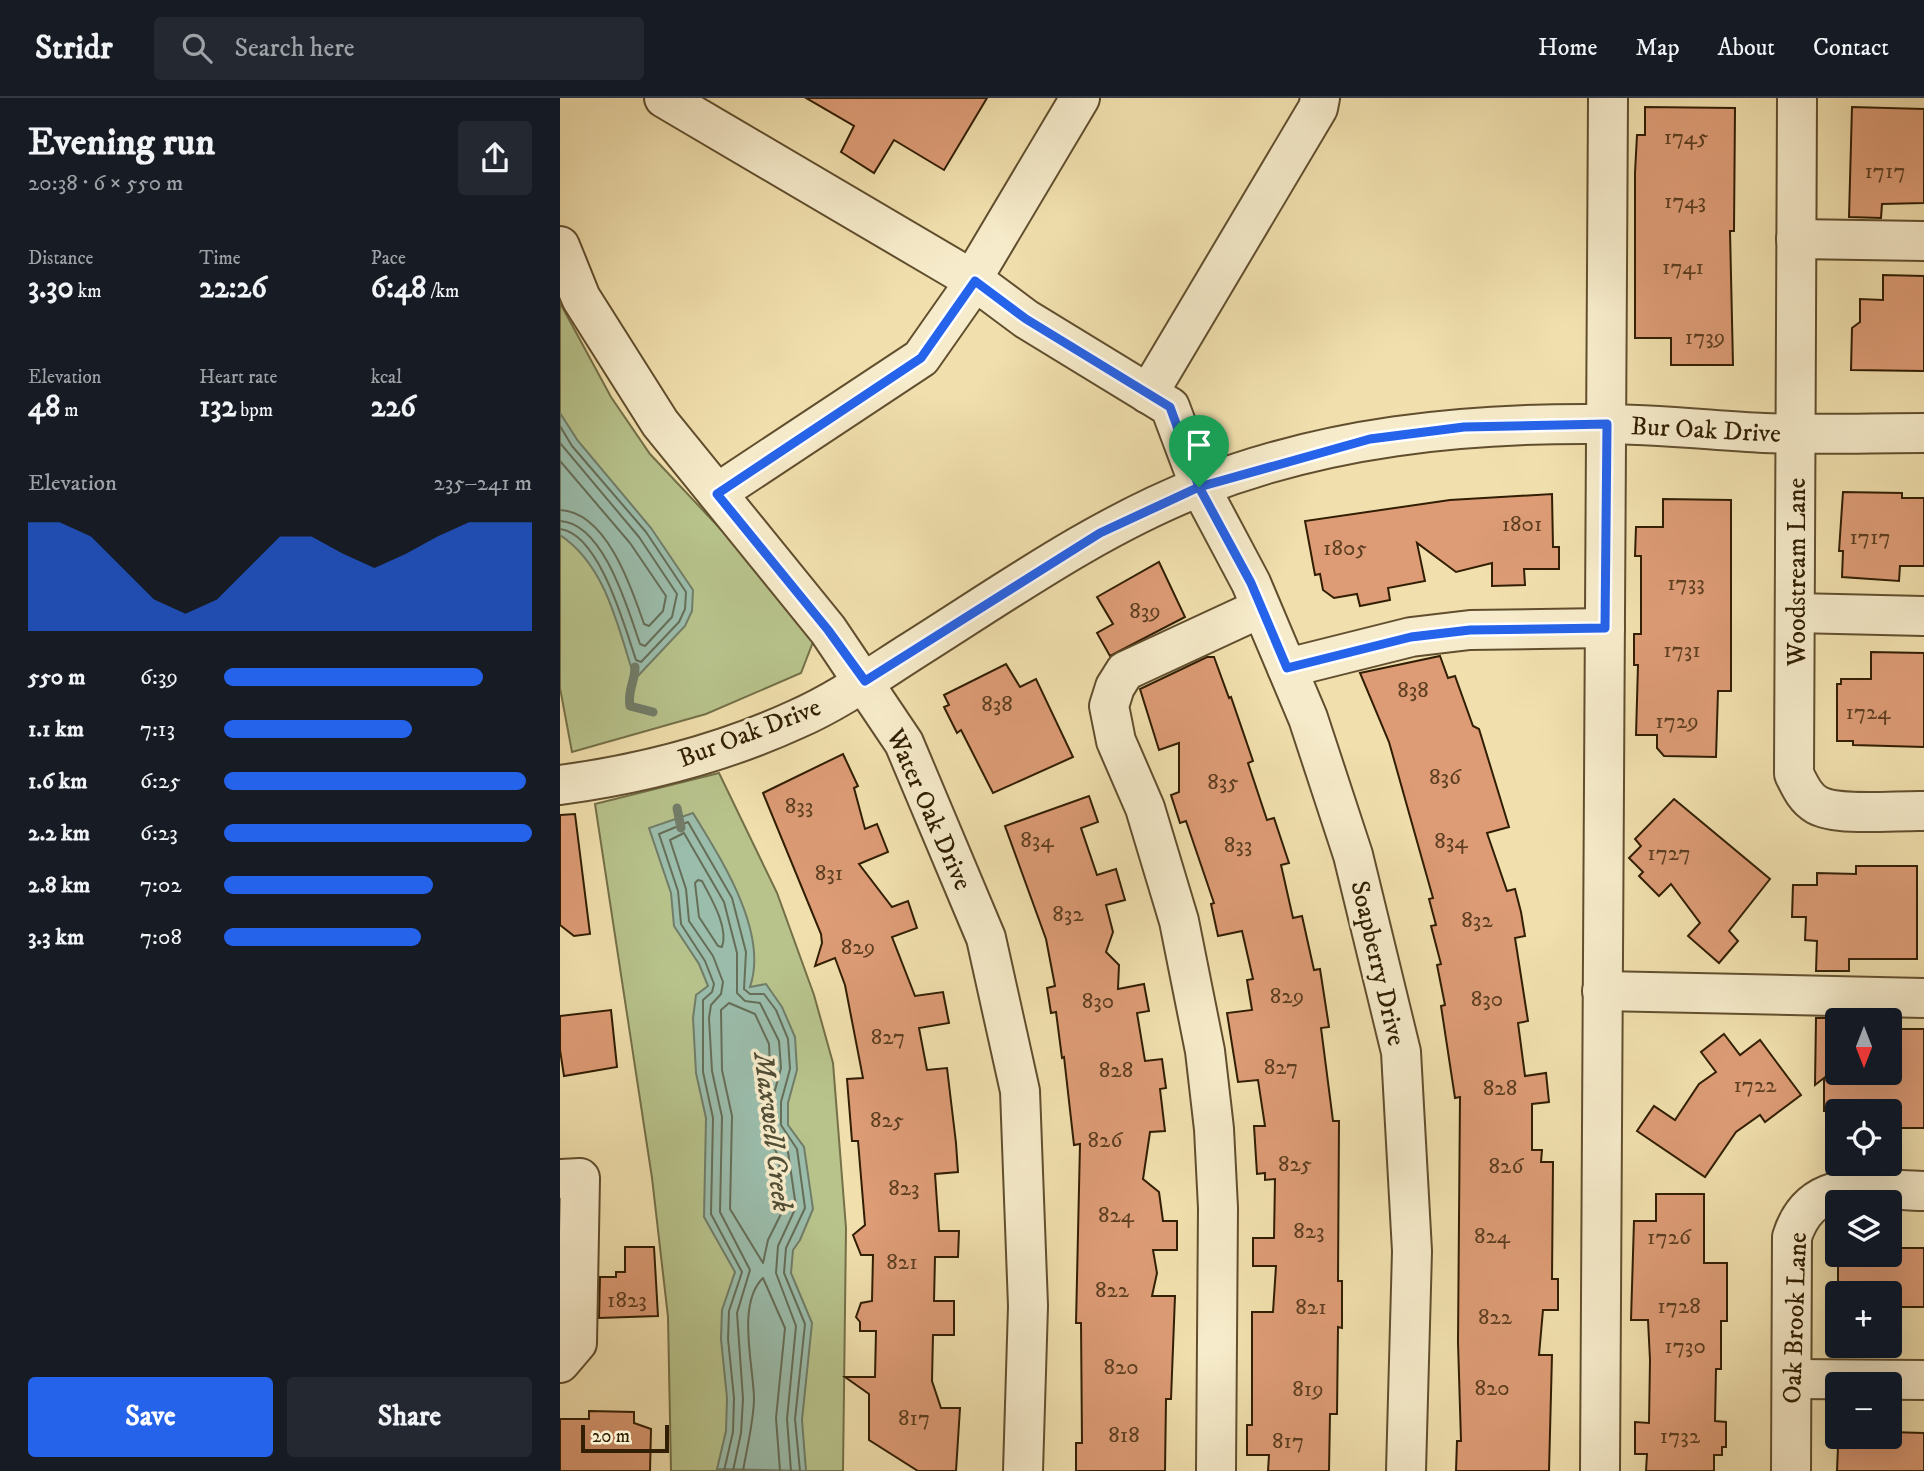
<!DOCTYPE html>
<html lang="en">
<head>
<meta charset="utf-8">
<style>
  :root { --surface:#171b24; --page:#242831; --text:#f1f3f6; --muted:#9ea1a6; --line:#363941; --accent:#2563eb }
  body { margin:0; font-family:"IM FELL DW Pica",serif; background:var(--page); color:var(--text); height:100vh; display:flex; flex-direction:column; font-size:26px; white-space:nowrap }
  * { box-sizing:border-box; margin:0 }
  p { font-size:23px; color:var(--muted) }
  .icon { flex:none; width:38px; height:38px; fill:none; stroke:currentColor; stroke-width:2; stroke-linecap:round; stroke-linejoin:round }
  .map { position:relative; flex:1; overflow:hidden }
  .drawer { display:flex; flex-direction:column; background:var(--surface); width:560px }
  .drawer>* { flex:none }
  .needle { width:46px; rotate:180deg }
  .tools { position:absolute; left:1265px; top:910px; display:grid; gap:14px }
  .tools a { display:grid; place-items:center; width:77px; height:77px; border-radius:7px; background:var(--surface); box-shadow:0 7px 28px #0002; font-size:35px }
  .scale { position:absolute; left:21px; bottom:18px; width:88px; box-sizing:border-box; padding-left:7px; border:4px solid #311e03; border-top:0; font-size:19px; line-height:24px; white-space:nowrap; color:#311e03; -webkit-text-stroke:5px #f6ebca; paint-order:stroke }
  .pin { position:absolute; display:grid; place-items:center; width:60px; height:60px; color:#fff; margin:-72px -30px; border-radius:50% 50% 50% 0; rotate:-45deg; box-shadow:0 0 7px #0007 }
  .pin .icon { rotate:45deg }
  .round { display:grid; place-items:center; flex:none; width:74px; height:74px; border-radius:7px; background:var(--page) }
  .summary { display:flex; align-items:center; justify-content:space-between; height:119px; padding:0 28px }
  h1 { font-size:38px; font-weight:800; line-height:52px }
  .stats { display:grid; grid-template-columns:repeat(3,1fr); gap:10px; height:119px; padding:7px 28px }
  .stats div { display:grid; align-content:center }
  .stats b { font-size:30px; font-weight:800 }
  .stats small { font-size:19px; font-weight:400 }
  .stats p { font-size:19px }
  .chart { height:196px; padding:14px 28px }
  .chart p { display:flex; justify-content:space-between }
  .chart svg { width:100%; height:126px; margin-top:7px; fill:var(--accent); opacity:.7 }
  .cta { display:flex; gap:14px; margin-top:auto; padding:14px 28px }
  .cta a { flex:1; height:80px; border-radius:7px; background:var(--accent); color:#fff; font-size:28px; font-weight:800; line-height:80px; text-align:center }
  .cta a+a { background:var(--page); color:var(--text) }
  ul { padding:0 28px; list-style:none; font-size:23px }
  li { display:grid; grid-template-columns:112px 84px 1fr; align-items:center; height:52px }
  li i { height:18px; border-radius:9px; background:var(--accent) }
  header { display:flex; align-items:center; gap:42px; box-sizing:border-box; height:98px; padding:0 35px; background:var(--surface); border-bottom:2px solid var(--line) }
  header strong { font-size:33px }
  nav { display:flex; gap:38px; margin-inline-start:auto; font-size:24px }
  .search { width:490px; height:63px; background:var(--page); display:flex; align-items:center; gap:18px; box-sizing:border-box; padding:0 24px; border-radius:7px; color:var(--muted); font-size:26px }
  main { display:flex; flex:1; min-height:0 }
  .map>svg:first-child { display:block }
  .green { fill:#b8c38c; stroke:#747048; stroke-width:2 }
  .water { fill:#9bbdac; stroke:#717d68; stroke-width:2 }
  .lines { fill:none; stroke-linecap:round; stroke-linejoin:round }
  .shore { stroke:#666e58; stroke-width:2 }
  .stream { stroke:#717d68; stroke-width:9 }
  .building { fill:#dd9c76; stroke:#311e03; stroke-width:2 }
  .minor-casing { stroke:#614e2e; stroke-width:42 }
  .minor { stroke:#f6ebca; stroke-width:38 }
  .route-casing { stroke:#fff; stroke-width:14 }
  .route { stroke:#2563eb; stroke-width:9 }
  .labels { text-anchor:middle; stroke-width:7; stroke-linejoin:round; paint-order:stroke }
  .number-label { font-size:23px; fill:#5c3e20 }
  .street-label { font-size:26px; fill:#311e03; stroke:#f6ebca }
  .water-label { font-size:28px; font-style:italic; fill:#514e36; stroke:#f6ebca }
</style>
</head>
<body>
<header>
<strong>Stridr</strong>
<div class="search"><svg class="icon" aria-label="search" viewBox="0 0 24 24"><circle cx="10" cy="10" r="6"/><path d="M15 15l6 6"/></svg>Search here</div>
<nav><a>Home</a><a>Map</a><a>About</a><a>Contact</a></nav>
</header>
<main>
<section class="drawer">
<div class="summary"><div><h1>Evening run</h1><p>20:38 · 6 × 550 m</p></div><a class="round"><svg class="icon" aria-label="share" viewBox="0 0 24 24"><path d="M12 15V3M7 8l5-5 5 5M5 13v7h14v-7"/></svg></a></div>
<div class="stats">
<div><p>Distance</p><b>3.30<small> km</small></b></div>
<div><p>Time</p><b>22:26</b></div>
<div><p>Pace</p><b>6:48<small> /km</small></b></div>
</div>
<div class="stats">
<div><p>Elevation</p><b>48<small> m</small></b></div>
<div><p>Heart rate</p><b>132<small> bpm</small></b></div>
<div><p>kcal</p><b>226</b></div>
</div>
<div class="chart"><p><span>Elevation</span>235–241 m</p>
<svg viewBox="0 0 160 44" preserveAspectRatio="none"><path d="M0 44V6L10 6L20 11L30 22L40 33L50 38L60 33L70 22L80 11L90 11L100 17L110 22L120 17L130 11L140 6L150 6L160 6V44z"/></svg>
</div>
<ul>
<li><b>550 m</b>6:39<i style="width:84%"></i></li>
<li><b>1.1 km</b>7:13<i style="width:61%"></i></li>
<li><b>1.6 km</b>6:25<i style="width:98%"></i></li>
<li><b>2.2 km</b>6:23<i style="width:100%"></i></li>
<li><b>2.8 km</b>7:02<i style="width:68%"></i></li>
<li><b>3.3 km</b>7:08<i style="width:64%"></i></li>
</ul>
<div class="cta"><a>Save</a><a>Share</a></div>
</section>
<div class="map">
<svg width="1364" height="1373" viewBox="0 0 1364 1373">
  <rect width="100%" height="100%" fill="#f1e0ae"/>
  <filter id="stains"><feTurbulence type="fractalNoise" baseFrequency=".00286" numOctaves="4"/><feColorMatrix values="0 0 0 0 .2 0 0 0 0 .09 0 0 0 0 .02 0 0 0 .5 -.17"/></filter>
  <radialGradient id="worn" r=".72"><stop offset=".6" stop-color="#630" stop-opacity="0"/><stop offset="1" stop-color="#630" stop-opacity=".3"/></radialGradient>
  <g class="green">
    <path d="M 0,205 L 51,299 L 90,356 L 183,455 L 253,544 L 241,575 L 146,616 L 12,654 L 0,590 Z"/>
    <path d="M 159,675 L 217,795 L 254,897 L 273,965 L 286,1130 L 283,1373 L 111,1373 L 108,1219 L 92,1080 L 35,706 Z"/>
  </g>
  <g class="water">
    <path d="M 0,315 L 18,343 L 91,430 L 133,492 L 132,513 L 125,528 L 75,581 C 58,531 47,468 0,437 Z"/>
    <path d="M 133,715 C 161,761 209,834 190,889 L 206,886 L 222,909 L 235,939 L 237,972 L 228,1005 L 228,1027 L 244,1049 L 253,1111 L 240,1142 L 233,1152 L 231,1175 L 252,1225 L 242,1322 L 246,1373 L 157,1371 L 166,1333 L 167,1300 L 161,1241 L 162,1212 L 175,1174 L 144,1119 L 146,1020 L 136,975 L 133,920 L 136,897 L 148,888 L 139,866 L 114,828 L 111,795 L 89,730 Z"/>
  </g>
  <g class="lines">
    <g class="shore">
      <path d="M 0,328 L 12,348 L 86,434 L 126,494 L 125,511 L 119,524 L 81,564 L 76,562 C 65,530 40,436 0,431"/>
      <path d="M 0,345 L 79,439 L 117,496 L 112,519 L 85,548 L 80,546 C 68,512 44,425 0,423"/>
      <path d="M 0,363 L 70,445 L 106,498 L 103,513 L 89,528 L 84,526 C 72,491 47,414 0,412"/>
      <path d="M 138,782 L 142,783 C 151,800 169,830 162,849 L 158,848 L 139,819 L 135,785 Z"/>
      <path d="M 169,905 L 195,916 L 209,946 L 210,970 L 202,1002 L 203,1031 L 218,1057 L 225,1108 L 208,1142 L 203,1165 L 170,1111 L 172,1018 L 162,972 L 161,912 Z"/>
      <path d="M 164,1373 L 173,1334 L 174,1300 L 168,1241 L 169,1213 L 182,1174 L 151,1116 L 153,1020 L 143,974 L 143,902 L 152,894 L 154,886 L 145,863 L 121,826 L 118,793 L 99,736 L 128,724 L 172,800 L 186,854 L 184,891 L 190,896 L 204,896 L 216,912 L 228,941 L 230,971 L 221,1004 L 221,1027 L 237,1051 L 245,1110 L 226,1150 L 224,1175 L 245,1226 L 235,1321 L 240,1373"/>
      <path d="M 173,1373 L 181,1335 L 183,1301 L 177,1215 L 190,1172 L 160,1114 L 162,1019 L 152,973 L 149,920 L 151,907 L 161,896 L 163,884 L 153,858 L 129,823 L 126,791 L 110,742 L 124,735 L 164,804 L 177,855 L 177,895 L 185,903 L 200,905 L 219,943 L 221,970 L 212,1003 L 213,1028 L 228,1054 L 236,1109 L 218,1148 L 216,1175 L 236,1228 L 227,1321 L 231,1373"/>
      <path d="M 183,1373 C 187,1349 193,1327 194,1302 C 194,1269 176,1206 203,1180 L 225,1230 L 216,1320 L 220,1373"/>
    </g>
    <g class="stream">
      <path d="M 75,569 C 75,584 67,593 70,608 L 93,614"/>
      <path d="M 117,710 L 121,730"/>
    </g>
  </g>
  <g class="building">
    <path d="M 246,0 L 427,0 L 384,72 L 334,42 L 314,75 L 281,54 L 294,28 Z"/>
    <path d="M 1085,9 L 1175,10 L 1174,133 L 1170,133 L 1173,267 L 1111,267 L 1111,240 L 1075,240 L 1075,75 L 1077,37 L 1085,37 Z"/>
    <path d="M 1292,9 L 1364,11 L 1364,105 L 1322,106 L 1321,120 L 1289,119 Z"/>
    <path d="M 1323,177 L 1364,178 L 1364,273 L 1291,272 L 1292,230 L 1300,224 L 1300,201 L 1323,202 Z"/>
    <path d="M 1283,394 L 1342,395 L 1342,400 L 1364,400 L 1364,468 L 1340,468 L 1339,483 L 1282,479 L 1283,453 L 1279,453 Z"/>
    <path d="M 992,396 L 993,449 L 999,449 L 999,471 L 964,471 L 965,487 L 932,488 L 932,465 L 896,474 L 857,445 L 865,483 L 828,490 L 830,502 L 800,508 L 797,496 L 774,500 L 763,492 L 760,476 L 755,477 L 745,423 L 890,402 Z"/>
    <path d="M 1103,401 L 1171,402 L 1171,593 L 1158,593 L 1156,659 L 1104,658 L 1097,650 L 1097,637 L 1076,637 L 1078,567 L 1074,567 L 1074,536 L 1081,536 L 1081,458 L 1075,458 L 1076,429 L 1103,429 Z"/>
    <path d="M 599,464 L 625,519 L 550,558 L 537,535 L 553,526 L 537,499 Z"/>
    <path d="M 1311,554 L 1364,555 L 1364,649 L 1293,647 L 1293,643 L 1277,643 L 1277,586 L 1281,586 L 1281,581 L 1311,581 Z"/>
    <path d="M 880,558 L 888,580 L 895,578 L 913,628 L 919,631 L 949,729 L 927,735 L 947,793 L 955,791 L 961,814 L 965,838 L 955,840 L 968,923 L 958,925 L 965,978 L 986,975 L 989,1004 L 972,1006 L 972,1052 L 982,1052 L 981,1064 L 993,1064 L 992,1181 L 998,1181 L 998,1212 L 983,1212 L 979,1257 L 992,1257 L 989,1373 L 896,1373 L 897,1343 L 901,1343 L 898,1244 L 900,999 L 895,1000 L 881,908 L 885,907 L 877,867 L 881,866 L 871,828 L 876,827 L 869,801 L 873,800 L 829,644 L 800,575 Z"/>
    <path d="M 647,559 L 654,559 L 669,600 L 671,599 L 693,663 L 688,665 L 707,722 L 714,720 L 729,765 L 721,767 L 733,820 L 742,818 L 754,872 L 760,871 L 769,929 L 761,930 L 773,1023 L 779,1023 L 778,1183 L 782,1183 L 782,1230 L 778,1229 L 777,1316 L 770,1316 L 769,1373 L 708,1373 L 709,1357 L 687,1357 L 687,1327 L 692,1327 L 692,1214 L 713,1214 L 716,1168 L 693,1168 L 693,1140 L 714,1140 L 715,1081 L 705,1082 L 705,1075 L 697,1076 L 694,1028 L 705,1028 L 698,982 L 678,984 L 667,915 L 692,912 L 687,882 L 693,881 L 682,833 L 658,838 L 651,806 L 654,805 L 626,723 L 620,725 L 611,697 L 619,694 L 619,645 L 599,652 L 580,591 Z"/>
    <path d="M 446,566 L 460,589 L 476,581 L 513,659 L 433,695 L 401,632 L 397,635 L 384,609 L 389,607 L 384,597 Z"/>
    <path d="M 283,656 L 298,688 L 294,690 L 305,731 L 317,726 L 328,754 L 299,766 L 332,809 L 348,803 L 357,830 L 332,839 L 355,898 L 383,894 L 389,925 L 359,930 L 367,972 L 387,970 L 396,1045 L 398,1074 L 375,1076 L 379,1133 L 399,1133 L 398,1159 L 375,1159 L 374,1203 L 394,1203 L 394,1237 L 373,1237 L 372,1283 L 381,1310 L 400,1310 L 396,1373 L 358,1373 L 309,1342 L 309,1296 L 285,1279 L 315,1279 L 316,1233 L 300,1233 L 300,1224 L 296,1219 L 301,1205 L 312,1203 L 313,1157 L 301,1157 L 293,1137 L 305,1127 L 298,1043 L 292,1043 L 287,981 L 303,980 L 285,887 L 275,860 L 255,868 L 262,845 L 261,836 L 203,695 Z"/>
    <path d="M 529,698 L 538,724 L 521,730 L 537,777 L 556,771 L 565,802 L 546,807 L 553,834 L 546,854 L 559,867 L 558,891 L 584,886 L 589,913 L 577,915 L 585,963 L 602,961 L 606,990 L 600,991 L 605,1033 L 590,1034 L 583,1081 L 599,1094 L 603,1123 L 617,1123 L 617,1152 L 593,1152 L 597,1175 L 592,1198 L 615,1198 L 611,1301 L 606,1301 L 605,1373 L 516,1373 L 516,1345 L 522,1345 L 521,1225 L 516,1225 L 520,1046 L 514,1047 L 504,959 L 502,960 L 496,914 L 491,915 L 487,890 L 495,888 L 486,841 L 445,728 Z"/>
    <path d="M 1114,701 L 1210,781 L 1169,833 L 1178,843 L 1159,865 L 1128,838 L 1140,825 L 1111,786 L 1099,798 L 1079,778 L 1083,774 L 1069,760 L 1081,748 L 1075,741 Z"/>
    <path d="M 15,716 L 30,836 L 14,838 L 0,827 L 0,717 Z"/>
    <path d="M 1296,768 L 1357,768 L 1357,861 L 1289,861 L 1289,873 L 1256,873 L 1257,843 L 1245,842 L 1246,819 L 1232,819 L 1233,787 L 1257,787 L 1257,775 L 1296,776 Z"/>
    <path d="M 51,912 L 57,969 L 4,978 L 0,952 L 0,918 Z"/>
    <path d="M 1256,920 L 1278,920 L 1278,970 L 1271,975 L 1333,975 L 1333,964 L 1337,964 L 1337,931 L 1364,931 L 1364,1030 L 1332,1030 L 1332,1013 L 1264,1013 L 1264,980 L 1255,987 Z"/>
    <path d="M 1164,936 L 1180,957 L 1200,942 L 1241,997 L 1205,1024 L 1200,1017 L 1176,1034 L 1145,1079 L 1077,1033 L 1094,1008 L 1115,1022 L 1139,986 L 1156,974 L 1141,954 Z"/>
    <path d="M 1096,1096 L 1144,1096 L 1144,1165 L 1167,1165 L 1167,1223 L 1161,1223 L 1161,1271 L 1156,1271 L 1155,1323 L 1166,1324 L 1166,1349 L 1162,1349 L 1162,1357 L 1154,1357 L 1154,1373 L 1086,1373 L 1087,1356 L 1075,1356 L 1075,1324 L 1089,1325 L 1090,1262 L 1088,1222 L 1071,1222 L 1074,1123 L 1096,1123 Z"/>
    <path d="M 65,1149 L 94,1149 L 98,1218 L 39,1220 L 40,1179 L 56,1179 L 56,1174 L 65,1174 Z"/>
    <path d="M 1330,1150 L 1364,1150 L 1364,1209 L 1330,1209 L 1330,1195 L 1278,1195 L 1278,1157 L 1330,1157 Z"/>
    <path d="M 29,1313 L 74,1314 L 74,1325 L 91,1331 L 90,1373 L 0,1373 L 0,1321 L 29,1321 Z"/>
    <path d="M 1330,1334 L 1364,1335 L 1364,1373 L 1277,1373 L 1278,1349 L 1282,1350 L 1282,1339 L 1330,1339 Z"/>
  </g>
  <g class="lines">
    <g class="minor-casing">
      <g id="minor">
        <path d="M 104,0 L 415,183 L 466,221 L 610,309 L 640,389 L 691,485 L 748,620 L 793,757 L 841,954 L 852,1153 L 846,1373"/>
        <path d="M 1237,0 L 1234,676 C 1240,688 1245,700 1257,707 C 1279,719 1338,712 1364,713"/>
        <path d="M 1236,141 L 1364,143"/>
        <path d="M 0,148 L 21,200 L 100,325 L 268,532 L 344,645 L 426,840 L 460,993 L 468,1208 L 463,1373"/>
        <path d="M 588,296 L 758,10 L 760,0"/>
        <path d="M 157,395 L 361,260 L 415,183 L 420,168 L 520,0"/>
        <path d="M 1235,515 L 1364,518"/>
        <path d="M 727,570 L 851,539 L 910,532 L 1045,530"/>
        <path d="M 0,687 C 81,676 163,655 237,621 C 276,604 313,578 349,555 C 443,496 535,430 639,389 C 766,339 902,325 1038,326 C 1093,326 1149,332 1204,335 C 1257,337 1311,335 1364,335"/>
        <path d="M 1042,893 L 1364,900"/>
        <path d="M 0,1081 L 20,1080 L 17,1245 L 0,1265"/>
        <path d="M 1232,1281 L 1364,1282"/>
        <path d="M 656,1373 L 658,1110 L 654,1031 L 645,953 L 619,823 L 585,710 L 556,643 L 549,608 L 555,589 L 565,573 L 701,510"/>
        <path d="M 1040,1373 L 1048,0"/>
        <path d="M 1231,1373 L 1232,1139 C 1252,1076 1311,1092 1364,1093"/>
      </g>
    </g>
    <use href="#minor" class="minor"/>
  </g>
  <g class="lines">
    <g class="route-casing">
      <path id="route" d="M 639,389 L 540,435 L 305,583 L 268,532 L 157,396 L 361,260 L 415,183 L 466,221 L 610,309 L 639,389 L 691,485 L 727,570 L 851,539 L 910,532 L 1045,530 L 1047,326 L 904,329 L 810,341 L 639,389"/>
    </g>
    <use href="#route" class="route"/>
  </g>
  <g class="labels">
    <g class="number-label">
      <text x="1126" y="46">1745</text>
      <text x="1325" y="80">1717</text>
      <text x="1125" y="110">1743</text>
      <text x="1123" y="176">1741</text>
      <text x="1145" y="246">1739</text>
      <text x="962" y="433">1801</text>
      <text x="1310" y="446">1717</text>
      <text x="785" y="457">1805</text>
      <text x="1126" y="492">1733</text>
      <text x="585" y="520">839</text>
      <text x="1122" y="559">1731</text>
      <text x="853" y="599">838</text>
      <text x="437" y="613">838</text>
      <text x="1308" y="621">1724</text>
      <text x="1117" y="630">1729</text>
      <text x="885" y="686">836</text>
      <text x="663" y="691">835</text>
      <text x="239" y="715">833</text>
      <text x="477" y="749">834</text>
      <text x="891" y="750">834</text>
      <text x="678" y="754">833</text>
      <text x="1109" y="762">1727</text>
      <text x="269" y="782">831</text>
      <text x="508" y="823">832</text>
      <text x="917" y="829">832</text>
      <text x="298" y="856">829</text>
      <text x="727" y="905">829</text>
      <text x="927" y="908">830</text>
      <text x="538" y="910">830</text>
      <text x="328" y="946">827</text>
      <text x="721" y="976">827</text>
      <text x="556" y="979">828</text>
      <text x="1195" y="994">1722</text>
      <text x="940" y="997">828</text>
      <text x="327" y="1029">825</text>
      <text x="545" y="1049">826</text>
      <text x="735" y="1073">825</text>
      <text x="946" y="1075">826</text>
      <text x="344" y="1097">823</text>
      <text x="556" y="1124">824</text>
      <text x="749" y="1140">823</text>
      <text x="932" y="1145">824</text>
      <text x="1109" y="1146">1726</text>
      <text x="342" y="1171">821</text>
      <text x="552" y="1199">822</text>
      <text x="67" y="1209">1823</text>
      <text x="1119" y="1215">1728</text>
      <text x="751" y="1216">821</text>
      <text x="935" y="1226">822</text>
      <text x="1125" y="1255">1730</text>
      <text x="561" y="1276">820</text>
      <text x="932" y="1297">820</text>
      <text x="748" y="1298">819</text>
      <text x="354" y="1327">817</text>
      <text x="564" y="1344">818</text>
      <text x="1120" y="1345">1732</text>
      <text x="728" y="1350">817</text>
    </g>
    <g class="street-label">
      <text transform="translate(1146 331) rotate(3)" y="9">Bur Oak Drive</text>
      <text transform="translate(1236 474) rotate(-90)" y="9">Woodstream Lane</text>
      <text transform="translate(189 634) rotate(-21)" y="9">Bur Oak Drive</text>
      <text transform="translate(370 711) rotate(66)" y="9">Water Oak Drive</text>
      <text transform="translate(819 865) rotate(77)" y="9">Soapberry Drive</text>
      <text transform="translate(1234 1220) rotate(-88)" y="9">Oak Brook Lane</text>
    </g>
    <g class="water-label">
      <text transform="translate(214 1034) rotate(83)" y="10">Maxwell Creek</text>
    </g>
  </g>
  <rect width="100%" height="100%" filter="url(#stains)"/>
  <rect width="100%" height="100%" fill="url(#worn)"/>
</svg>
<div class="tools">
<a><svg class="needle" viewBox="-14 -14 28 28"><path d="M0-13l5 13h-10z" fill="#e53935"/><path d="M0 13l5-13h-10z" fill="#9ea1a6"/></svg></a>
<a><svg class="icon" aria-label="locate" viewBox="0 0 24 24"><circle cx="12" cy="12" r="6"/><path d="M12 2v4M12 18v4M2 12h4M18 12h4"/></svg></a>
<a><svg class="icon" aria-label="layers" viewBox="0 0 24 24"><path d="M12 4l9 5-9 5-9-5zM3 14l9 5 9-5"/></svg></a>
<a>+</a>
<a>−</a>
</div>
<div class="scale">20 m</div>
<div class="pin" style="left:639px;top:389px;background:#1e9e55"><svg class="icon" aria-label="arrive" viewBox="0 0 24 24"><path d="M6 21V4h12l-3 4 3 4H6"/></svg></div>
</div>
</main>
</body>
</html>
